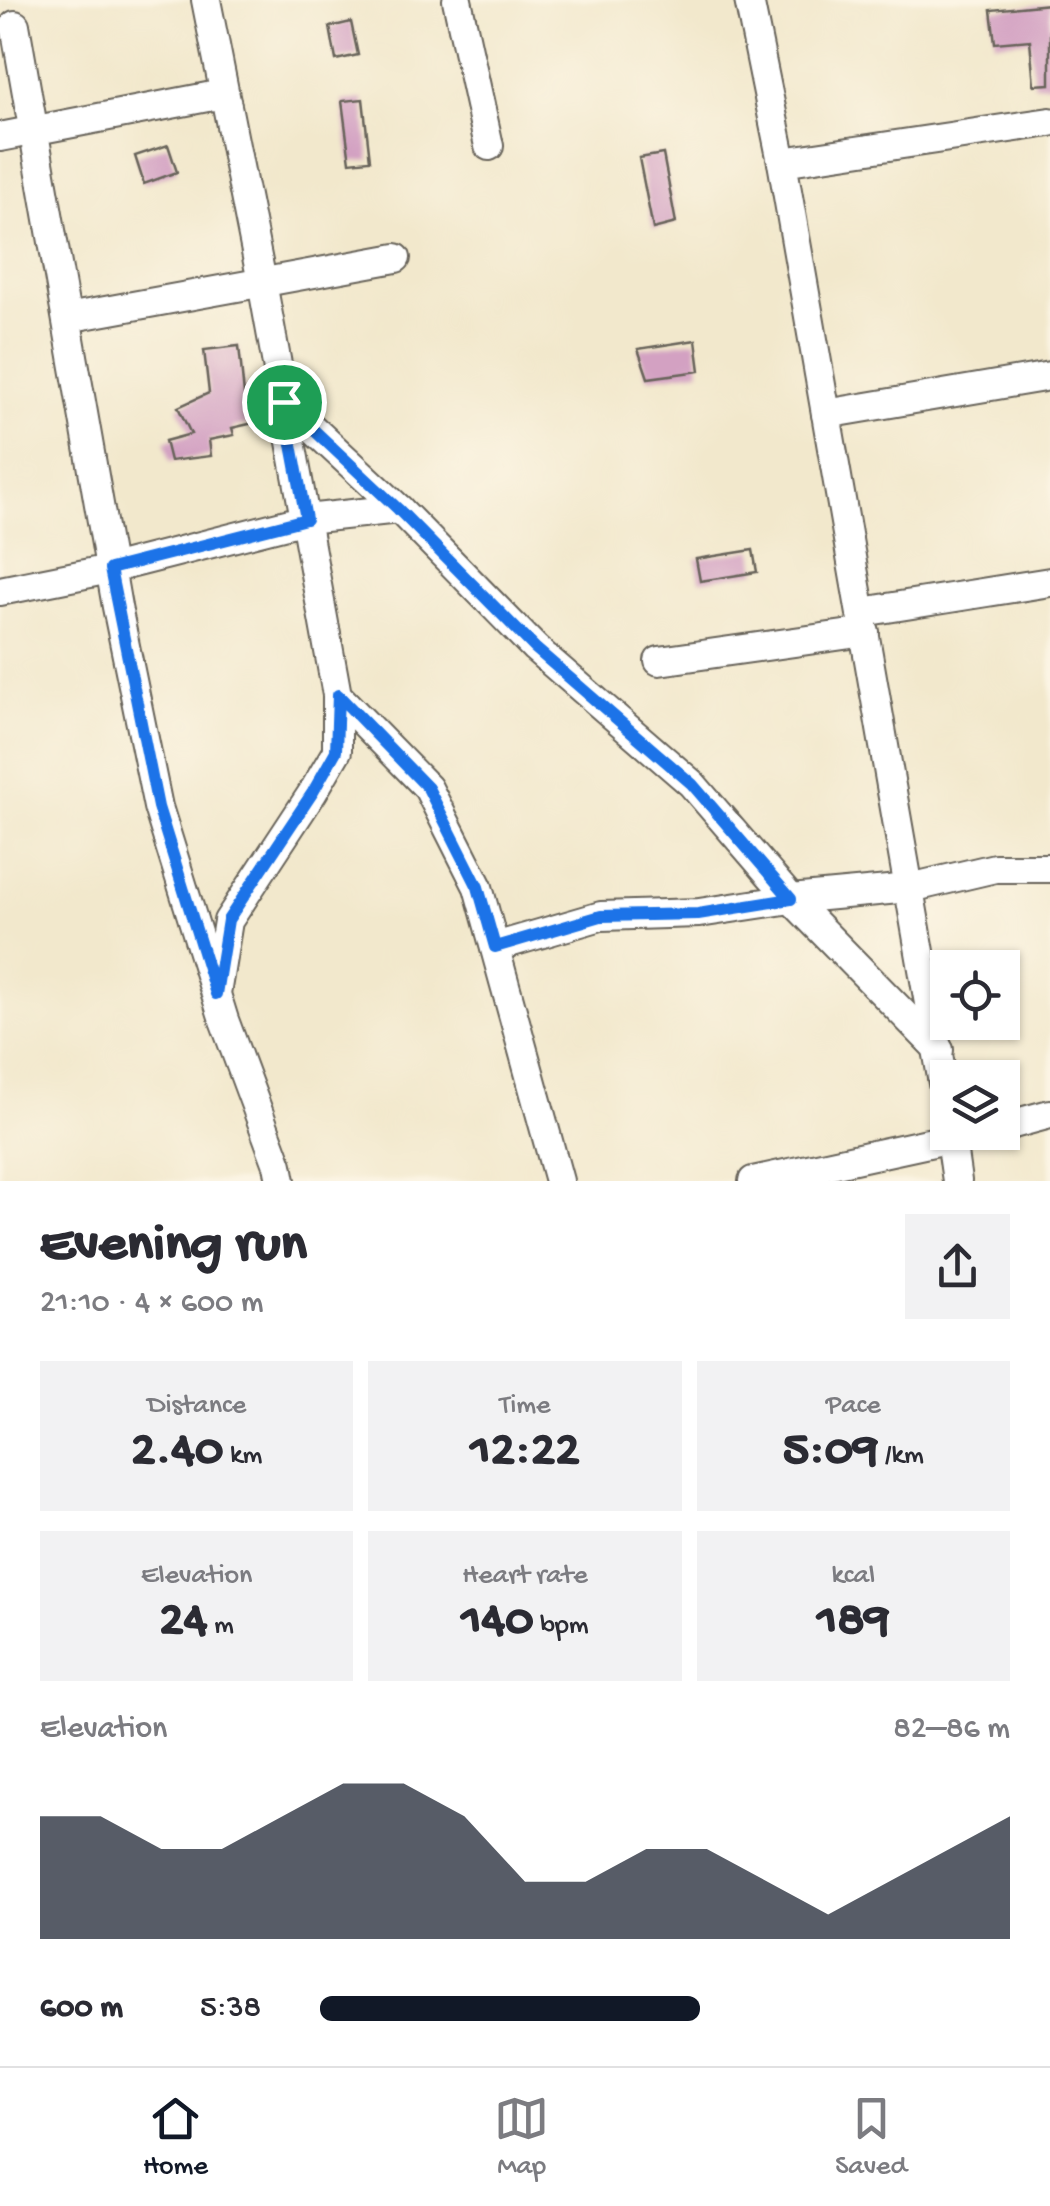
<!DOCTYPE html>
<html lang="en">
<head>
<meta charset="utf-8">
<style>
  :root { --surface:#fff; --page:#f2f2f3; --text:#2b2b33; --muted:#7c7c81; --line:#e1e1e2; --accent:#111827 }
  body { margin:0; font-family:"Gochi Hand",sans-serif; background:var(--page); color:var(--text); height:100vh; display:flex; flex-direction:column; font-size:38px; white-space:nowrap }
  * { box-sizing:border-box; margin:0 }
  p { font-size:32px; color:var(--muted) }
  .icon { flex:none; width:55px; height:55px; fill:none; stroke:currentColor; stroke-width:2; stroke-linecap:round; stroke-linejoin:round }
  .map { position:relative; height:1181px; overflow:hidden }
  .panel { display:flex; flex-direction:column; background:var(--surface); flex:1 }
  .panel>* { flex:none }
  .controls { position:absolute; left:930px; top:950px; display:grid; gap:20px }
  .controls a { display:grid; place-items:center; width:90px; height:90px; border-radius:0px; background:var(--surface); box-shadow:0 2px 8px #0004; font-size:50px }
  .pin { position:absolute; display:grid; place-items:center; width:85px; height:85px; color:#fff; margin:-42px; border:5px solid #fff; border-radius:50%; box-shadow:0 2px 10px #0007 }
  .round { display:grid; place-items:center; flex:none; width:105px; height:105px; border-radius:0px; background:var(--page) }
  .summary { display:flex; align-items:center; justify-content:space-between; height:170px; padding:0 40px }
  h1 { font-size:55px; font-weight:700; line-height:75px }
  .stats { display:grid; grid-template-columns:repeat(3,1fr); gap:15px; height:170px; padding:10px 40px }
  .stats div { display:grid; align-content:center; border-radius:0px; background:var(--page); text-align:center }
  .stats b { font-size:50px; font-weight:700 }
  .stats small { font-size:28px; font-weight:400 }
  .stats p { font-size:28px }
  .chart { height:280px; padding:20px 40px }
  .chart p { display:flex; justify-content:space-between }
  .chart svg { width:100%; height:180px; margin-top:10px; fill:var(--accent); opacity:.7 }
  ul { padding:0 40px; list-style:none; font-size:32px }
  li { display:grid; grid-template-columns:160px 120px 1fr; align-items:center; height:75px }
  li i { height:25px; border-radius:12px; background:var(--accent) }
  .tab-bar { display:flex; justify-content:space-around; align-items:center; height:140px; border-top:2px solid var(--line); background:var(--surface); font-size:28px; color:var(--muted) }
  .tab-bar a { display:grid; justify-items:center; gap:5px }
  .tab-bar .selected { color:var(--accent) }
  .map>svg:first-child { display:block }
  .building { fill:#d3a1c2 }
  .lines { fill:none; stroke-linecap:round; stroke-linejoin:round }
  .minor-casing { stroke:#67635a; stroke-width:32 }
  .minor { stroke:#fff; stroke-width:28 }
  .route-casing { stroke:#fff; stroke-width:20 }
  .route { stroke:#1a73e8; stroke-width:12 }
</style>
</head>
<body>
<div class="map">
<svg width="1050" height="1181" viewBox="0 0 1050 1181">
  <rect width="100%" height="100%" fill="#fcf5e5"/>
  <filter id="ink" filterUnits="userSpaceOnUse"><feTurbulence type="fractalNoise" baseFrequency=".01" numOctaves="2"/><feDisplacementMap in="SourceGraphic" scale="20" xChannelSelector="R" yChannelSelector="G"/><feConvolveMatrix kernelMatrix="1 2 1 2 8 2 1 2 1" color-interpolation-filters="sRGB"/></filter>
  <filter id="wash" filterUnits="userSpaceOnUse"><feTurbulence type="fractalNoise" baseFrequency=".0048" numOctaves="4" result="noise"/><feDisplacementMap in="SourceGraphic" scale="40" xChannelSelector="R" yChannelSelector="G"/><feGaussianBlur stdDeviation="2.25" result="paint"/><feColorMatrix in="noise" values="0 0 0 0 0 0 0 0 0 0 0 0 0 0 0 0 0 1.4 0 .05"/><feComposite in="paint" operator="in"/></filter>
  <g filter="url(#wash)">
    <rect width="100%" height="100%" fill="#f2e8cc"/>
    <g id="blocks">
      <g class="building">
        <path d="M 1050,4 L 1050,84 L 1034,85 L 1030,40 L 995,43 L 991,10 Z"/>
        <path d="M 351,22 L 358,55 L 336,60 L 330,27 Z"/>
        <path d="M 363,99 L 370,160 L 350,162 L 342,101 Z"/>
        <path d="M 168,145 L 177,172 L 144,184 L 135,156 Z"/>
        <path d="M 663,154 L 676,223 L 653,229 L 639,158 Z"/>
        <path d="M 696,340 L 700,371 L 648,378 L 638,349 Z"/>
        <path d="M 239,346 L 244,394 L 256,392 L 262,421 L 232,428 L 234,435 L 209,440 L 211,456 L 170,461 L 165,441 L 191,434 L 178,407 L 209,393 L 204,350 Z"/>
        <path d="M 753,550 L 757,572 L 700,581 L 696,559 Z"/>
      </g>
    </g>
  </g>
  <g filter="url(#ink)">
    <use href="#blocks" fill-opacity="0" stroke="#67635a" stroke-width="2.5"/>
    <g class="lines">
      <g class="minor-casing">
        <g id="minor">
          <path d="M 206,0 L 262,282 L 337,695 L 428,788 L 478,887 L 559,1181"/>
          <path d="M 457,0 L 489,146"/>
          <path d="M 749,0 L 782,162 L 948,1112"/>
          <path d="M 15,25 L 117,607 L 158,807 L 224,1020 L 278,1165 L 281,1181"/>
          <path d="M 0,137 L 223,94"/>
          <path d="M 782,162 L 1050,122"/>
          <path d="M 67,318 L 396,258"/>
          <path d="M 284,402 L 399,509 L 535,648 L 692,784 L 791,899 L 939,1050"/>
          <path d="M 826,414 L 1050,376"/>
          <path d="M 0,591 L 110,569 L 306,519 L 399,509"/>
          <path d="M 862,612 L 1050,582"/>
          <path d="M 659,661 L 865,632"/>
          <path d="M 495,947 L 601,916 L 699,913 L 791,899 L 910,888 L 995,868 L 1050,868"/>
          <path d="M 217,988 L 228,921 L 313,792 L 337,751 L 337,695"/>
          <path d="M 1002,1127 L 1050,1114"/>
          <path d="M 950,1132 L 957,1181"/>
          <path d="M 753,1181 L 979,1132"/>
        </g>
      </g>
      <use href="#minor" class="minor"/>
    </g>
  </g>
  <g class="lines" filter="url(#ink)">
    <g class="route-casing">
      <path id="route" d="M 284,402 L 398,509 L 535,648 L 692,784 L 791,899 L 698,914 L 601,916 L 495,947 L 478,887 L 428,788 L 338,695 L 336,751 L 313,792 L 228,920 L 216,994 L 158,807 L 110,569 L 306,519 Z"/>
    </g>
    <use href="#route" class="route"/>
  </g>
</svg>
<div class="controls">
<a><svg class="icon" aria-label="locate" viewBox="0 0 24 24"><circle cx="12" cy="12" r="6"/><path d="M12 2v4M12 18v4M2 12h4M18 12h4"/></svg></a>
<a><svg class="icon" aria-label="layers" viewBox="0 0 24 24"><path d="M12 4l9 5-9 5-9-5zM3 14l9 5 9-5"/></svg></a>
</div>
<div class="pin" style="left:284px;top:402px;background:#1e9e55"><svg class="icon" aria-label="arrive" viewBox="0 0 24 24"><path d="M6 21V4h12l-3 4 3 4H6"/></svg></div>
</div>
<section class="panel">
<div class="summary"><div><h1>Evening run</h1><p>21:10 · 4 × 600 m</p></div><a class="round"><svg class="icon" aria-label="share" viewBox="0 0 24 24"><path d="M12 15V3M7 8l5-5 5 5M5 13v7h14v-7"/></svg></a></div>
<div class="stats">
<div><p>Distance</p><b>2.40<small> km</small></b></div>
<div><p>Time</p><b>12:22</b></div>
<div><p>Pace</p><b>5:09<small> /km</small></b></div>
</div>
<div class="stats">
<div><p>Elevation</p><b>24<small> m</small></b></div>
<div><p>Heart rate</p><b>140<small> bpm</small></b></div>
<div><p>kcal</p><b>189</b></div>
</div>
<div class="chart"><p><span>Elevation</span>82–86 m</p>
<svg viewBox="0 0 160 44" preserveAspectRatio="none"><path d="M0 44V14L10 14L20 22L30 22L40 14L50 6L60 6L70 14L80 30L90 30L100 22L110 22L120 30L130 38L140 30L150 22L160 14V44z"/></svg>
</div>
<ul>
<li><b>600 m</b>5:38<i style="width:55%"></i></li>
</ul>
</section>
<nav class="tab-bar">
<a class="selected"><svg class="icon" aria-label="home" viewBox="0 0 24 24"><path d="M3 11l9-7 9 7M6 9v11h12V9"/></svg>Home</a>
<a><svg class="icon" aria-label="map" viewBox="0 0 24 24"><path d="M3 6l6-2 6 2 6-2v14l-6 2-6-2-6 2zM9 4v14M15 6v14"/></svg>Map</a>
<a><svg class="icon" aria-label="saved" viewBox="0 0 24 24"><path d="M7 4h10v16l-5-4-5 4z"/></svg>Saved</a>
</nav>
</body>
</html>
